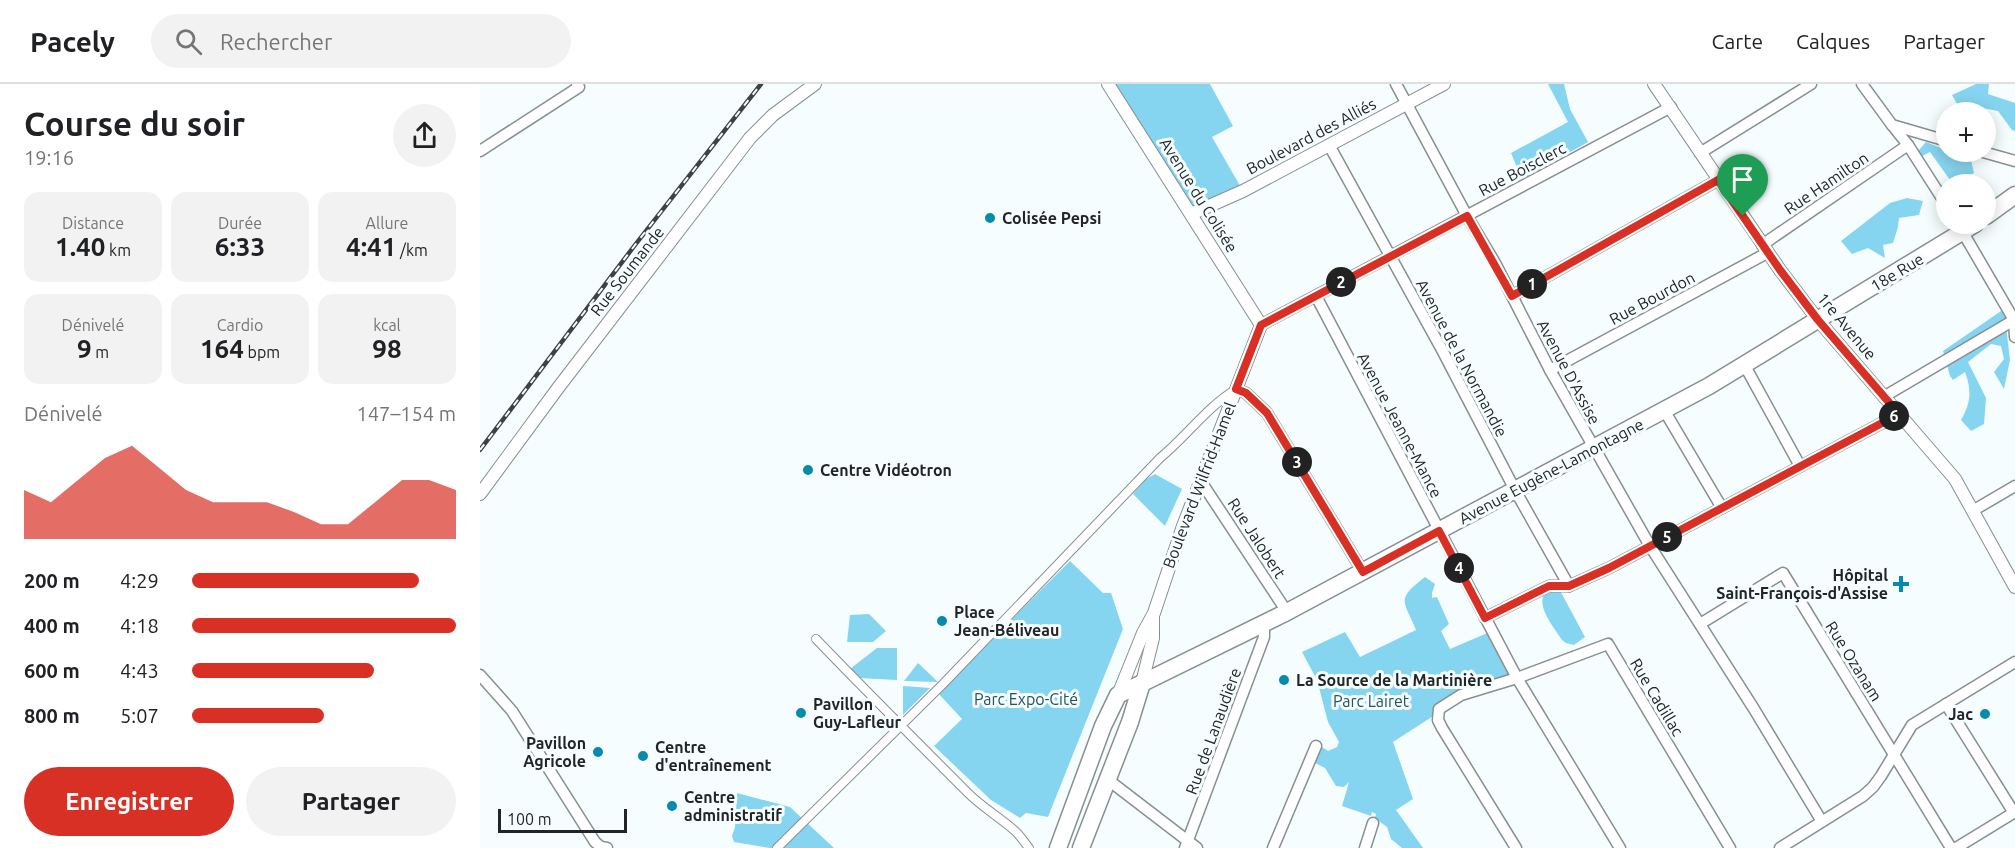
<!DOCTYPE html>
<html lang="fr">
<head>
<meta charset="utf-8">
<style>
  :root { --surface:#fff; --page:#f2f2f2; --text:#202124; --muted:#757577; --line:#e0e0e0; --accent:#d93025 }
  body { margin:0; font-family:Ubuntu,sans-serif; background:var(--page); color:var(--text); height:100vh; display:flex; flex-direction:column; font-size:22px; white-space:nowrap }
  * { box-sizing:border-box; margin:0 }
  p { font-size:20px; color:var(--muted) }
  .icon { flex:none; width:33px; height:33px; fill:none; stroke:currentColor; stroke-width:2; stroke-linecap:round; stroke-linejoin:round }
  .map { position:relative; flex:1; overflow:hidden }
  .panel { display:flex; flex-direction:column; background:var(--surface); width:480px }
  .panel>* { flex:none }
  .buttons { position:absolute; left:1456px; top:18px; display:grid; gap:12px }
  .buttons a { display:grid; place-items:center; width:60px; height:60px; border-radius:50%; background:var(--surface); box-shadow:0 3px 15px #0003; font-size:30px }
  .scale { position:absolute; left:18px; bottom:15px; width:129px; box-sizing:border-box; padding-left:6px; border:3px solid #222526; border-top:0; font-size:16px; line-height:21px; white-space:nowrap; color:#222526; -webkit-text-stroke:4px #f6fdff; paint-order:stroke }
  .pin { position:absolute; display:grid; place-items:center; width:51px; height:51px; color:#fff; margin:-62px -26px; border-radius:50% 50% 50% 0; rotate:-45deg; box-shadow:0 0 6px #0007 }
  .pin .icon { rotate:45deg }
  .km { position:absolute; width:30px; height:30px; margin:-15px; border-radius:50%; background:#222; color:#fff; font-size:16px; line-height:30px; text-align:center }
  .round { display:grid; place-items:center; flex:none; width:63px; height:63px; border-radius:32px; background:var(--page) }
  .head { display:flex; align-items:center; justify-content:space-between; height:102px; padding:0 24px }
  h1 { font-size:33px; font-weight:700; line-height:45px }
  .figures { display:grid; grid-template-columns:repeat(3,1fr); gap:9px; height:102px; padding:6px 24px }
  .figures div { display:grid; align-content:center; border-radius:15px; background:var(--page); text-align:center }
  .figures b { font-size:26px; font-weight:700 }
  .figures small { font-size:16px; font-weight:400 }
  .figures p { font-size:16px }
  .chart { height:168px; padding:12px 24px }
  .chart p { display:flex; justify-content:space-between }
  .chart svg { width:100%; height:108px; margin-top:6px; fill:var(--accent); opacity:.7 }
  .cta { display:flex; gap:12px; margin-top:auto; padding:12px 24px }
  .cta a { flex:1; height:69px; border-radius:36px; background:var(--accent); color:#fff; font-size:24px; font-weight:700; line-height:69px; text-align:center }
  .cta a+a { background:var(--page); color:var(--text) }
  ul { padding:0 24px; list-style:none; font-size:20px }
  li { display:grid; grid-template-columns:96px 72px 1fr; align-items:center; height:45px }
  li i { height:15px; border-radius:8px; background:var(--accent) }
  header { display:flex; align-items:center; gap:36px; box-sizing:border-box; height:84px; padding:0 30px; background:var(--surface); border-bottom:2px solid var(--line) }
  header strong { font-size:28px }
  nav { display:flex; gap:33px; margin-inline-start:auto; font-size:21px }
  .search { width:420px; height:54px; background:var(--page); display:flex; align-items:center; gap:15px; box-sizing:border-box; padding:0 21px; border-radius:33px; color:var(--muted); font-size:22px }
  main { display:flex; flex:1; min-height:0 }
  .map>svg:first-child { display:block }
  .green { fill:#86d5f0 }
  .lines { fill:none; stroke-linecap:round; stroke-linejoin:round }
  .pedestrian-casing { stroke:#888f91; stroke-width:10 }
  .minor-casing { stroke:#888f91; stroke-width:13 }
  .tertiary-casing { stroke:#888f91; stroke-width:14 }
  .primary-casing { stroke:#888f91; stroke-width:19 }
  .pedestrian { stroke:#fff; stroke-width:8 }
  .minor { stroke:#fff; stroke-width:10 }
  .tertiary { stroke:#fff; stroke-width:12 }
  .primary { stroke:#fff; stroke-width:16 }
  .rail-casing { stroke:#3e4243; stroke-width:4.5 }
  .rail { stroke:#f6fdff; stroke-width:2; stroke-dasharray:7; stroke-linecap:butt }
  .route-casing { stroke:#fff; stroke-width:12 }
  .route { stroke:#d93025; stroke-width:8 }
  .poi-dot { fill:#078bab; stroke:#f6fdff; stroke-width:2 }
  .labels { text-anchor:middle; stroke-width:6; stroke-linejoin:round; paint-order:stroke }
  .street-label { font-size:16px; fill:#222526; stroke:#f6fdff }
  .poi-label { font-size:16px; font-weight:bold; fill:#222526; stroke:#f6fdff; text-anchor:start }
  .park-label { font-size:16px; fill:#225261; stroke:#f6fdff }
</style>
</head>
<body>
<header>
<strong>Pacely</strong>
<div class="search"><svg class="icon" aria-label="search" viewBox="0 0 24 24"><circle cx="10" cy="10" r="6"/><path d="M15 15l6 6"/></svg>Rechercher</div>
<nav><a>Carte</a><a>Calques</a><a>Partager</a></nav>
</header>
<main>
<section class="panel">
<div class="head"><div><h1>Course du soir</h1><p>19:16</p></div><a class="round"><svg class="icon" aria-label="share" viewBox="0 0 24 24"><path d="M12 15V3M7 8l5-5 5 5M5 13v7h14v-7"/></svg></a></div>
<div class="figures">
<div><p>Distance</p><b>1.40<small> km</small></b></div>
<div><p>Durée</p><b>6:33</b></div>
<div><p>Allure</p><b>4:41<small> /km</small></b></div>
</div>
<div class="figures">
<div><p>Dénivelé</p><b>9<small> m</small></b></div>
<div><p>Cardio</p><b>164<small> bpm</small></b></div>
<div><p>kcal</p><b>98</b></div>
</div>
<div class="chart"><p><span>Dénivelé</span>147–154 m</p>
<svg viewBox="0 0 160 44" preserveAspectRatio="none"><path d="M0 44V24L10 29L20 20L30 11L40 6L50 15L60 24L70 29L80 29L90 29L100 33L110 38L120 38L130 29L140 20L150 20L160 24V44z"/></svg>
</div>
<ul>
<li><b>200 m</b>4:29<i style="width:86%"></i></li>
<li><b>400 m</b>4:18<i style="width:100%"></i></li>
<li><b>600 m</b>4:43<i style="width:69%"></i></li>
<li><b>800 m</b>5:07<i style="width:50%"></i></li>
</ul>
<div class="cta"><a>Enregistrer</a><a>Partager</a></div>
</section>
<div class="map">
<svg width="1535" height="764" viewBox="0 0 1535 764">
  <rect width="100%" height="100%" fill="#f6fdff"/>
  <g class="green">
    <path d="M 626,0 L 730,0 L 753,42 L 732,53 L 763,107 L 711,130 Z"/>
    <path d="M 1068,0 L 1084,0 L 1090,25 L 1108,58 L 1042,95 L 1031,69 L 1088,38 Z"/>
    <path d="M 1496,0 L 1509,0 L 1508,10 L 1535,19 L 1535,47 L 1532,46 L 1518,27 L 1497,23 L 1480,25 L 1472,11 Z"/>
    <path d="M 1446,58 L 1491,76 L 1494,89 L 1473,100 L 1450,68 L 1438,74 L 1439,66 Z"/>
    <path d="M 1427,114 L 1443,117 L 1439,131 L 1419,134 L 1418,143 L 1413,159 L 1403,161 L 1405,174 L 1388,164 L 1372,170 L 1361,157 L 1410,119 Z"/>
    <path d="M 1524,225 L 1530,276 L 1524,305 L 1514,288 L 1524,275 L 1521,262 L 1511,260 L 1488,278 L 1506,314 L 1504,340 L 1491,347 L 1481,336 C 1491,319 1492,307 1485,288 L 1473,296 L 1470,292 L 1463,267 Z"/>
    <path d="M 675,390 L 702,405 L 685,442 L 653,410 L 666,395 Z"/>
    <path d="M 590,477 L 623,509 L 631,509 L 643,545 L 568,733 L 546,729 L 540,734 L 511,716 L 454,662 L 482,635 L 458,609 Z"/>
    <path d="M 945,493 L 955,500 L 952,509 L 952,514 L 957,513 L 969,540 L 961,547 L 970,565 L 1012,547 L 1037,594 L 1006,602 L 958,629 L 913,658 L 933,715 L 916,726 L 943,764 L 922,764 L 911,755 L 907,743 L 895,734 L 896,730 L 892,728 L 891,732 L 862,722 L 869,698 L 864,703 L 856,702 L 845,684 L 835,679 L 838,660 L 848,667 L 857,663 L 859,658 L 848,638 L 837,596 L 822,568 L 865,548 L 880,573 L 936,546 C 924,516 915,516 945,493 Z"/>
    <path d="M 1076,499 L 1105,553 L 1094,561 L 1086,559 L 1082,556 C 1070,537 1048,514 1076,499 Z"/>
    <path d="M 389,530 L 406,547 L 393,558 L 367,558 L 370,531 Z"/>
    <path d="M 397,564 L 417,564 L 417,596 L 378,594 L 370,585 Z"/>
    <path d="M 438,579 L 458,598 L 424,597 Z"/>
    <path d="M 423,602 L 450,604 L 423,631 Z"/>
    <path d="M 257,709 L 310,723 L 354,764 L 290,764 L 254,758 L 252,752 L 255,743 Z"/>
  </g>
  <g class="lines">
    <g class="pedestrian-casing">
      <g id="pedestrian">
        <path d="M 336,555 C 386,607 437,658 488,709 C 502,723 519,733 534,746 C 540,751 544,758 549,764"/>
        <path d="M 297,764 L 463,600 L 680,374 C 706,353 726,324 755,306"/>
      </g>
    </g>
    <g class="minor-casing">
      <g id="minor">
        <path d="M 916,0 L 987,132 L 1015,179 L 1070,286 L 1170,462 L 1274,625 L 1341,736"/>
        <path d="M 1382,0 L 1412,41 L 1467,57"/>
        <path d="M 1412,41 L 1428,61 L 1467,122"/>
        <path d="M 849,61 L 961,264 L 1035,406 L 1089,502"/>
        <path d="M 0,67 L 99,3 L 97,0"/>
        <path d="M 1503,68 L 1535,77"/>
        <path d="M 1220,69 L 1331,0"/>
        <path d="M 1478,140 L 1534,236 L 1535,253"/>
        <path d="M 1282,161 L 1428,61"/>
        <path d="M 836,212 L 1037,594 L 1140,764"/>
        <path d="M 1032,212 L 1238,96"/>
        <path d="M 781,241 L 1191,23"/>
        <path d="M 1265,282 L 1320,382"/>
        <path d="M 1070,286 L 1287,169"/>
        <path d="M 756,305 L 766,309 L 787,329 L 883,488"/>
        <path d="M 1405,312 L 1534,236"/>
        <path d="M 1184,326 L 1242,424"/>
        <path d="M 720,396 L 807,528"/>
        <path d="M 1494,426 L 1535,402"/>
        <path d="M 1005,534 L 1069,502 L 1089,502 L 1129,484 L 1419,330"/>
        <path d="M 1220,540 L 1303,489 L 1471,764"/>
        <path d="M 0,591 L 32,627 L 115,758 L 121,763 L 127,764"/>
        <path d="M 1466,620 L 1534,729"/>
        <path d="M 627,695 L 717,764"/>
        <path d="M 705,764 L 784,553 L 784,540"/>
        <path d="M 793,764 L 836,662"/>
        <path d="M 885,764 L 893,739"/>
        <path d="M 1036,764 L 962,644 L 958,636 L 959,625 L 981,611 L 1037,594 L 1128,560 L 1250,764"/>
        <path d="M 1300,764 L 1383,712 L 1393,703 L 1401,692 L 1432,641 L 1535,578"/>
        <path d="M 1476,764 L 1535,728"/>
      </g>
    </g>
    <g class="tertiary-casing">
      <g id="tertiary">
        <path d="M 628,0 L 781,241 L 703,442 L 674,529 L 663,549 L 638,611"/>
        <path d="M 1174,0 L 1300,186 L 1338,236 L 1475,395 L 1535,503"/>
        <path d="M 711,130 L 763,107 L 964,0"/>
        <path d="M 0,410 L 78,304 L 270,54 L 293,31 L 335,0"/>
        <path d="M 662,599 L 673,554 L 673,533"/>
      </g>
    </g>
    <g class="primary-casing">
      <g id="primary">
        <path d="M 1506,132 L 1535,111"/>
        <path d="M 578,764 L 623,642 L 638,611 L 807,528 L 1229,302 L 1495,140"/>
        <path d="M 601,764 L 650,638 L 662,599"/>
      </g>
    </g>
    <use href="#pedestrian" class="pedestrian"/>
    <use href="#minor" class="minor"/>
    <use href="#tertiary" class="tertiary"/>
    <use href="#primary" class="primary"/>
    <g class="rail-casing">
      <path id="rail" d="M 0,366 L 155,161 L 281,0"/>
    </g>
    <use href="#rail" class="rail"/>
  </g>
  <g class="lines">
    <g class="route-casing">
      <path id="route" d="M 1238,96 L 1300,186 L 1338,236 L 1419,330 L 1129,484 L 1089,502 L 1069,502 L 1005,534 L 959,447 L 883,488 L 787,329 L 766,309 L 756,305 L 781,241 L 987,132 L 1032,212 Z"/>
    </g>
    <use href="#route" class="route"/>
  </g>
  <g class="poi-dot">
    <circle cx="510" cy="134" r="6"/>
    <circle cx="328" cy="386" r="6"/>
    <path d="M1418 491h6v6h6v6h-6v6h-6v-6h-6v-6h6z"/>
    <circle cx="462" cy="537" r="6"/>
    <circle cx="804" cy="596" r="6"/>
    <circle cx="321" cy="629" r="6"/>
    <circle cx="1505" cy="630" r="6"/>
    <circle cx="118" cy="668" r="6"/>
    <circle cx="163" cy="672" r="6"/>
    <circle cx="192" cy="722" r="6"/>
  </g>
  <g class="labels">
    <g class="street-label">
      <text transform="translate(831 52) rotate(-28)" y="6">Boulevard des Alliés</text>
      <text transform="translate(1042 85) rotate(-28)" y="6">Rue Boisclerc</text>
      <text transform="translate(1346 99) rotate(-34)" y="6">Rue Hamilton</text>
      <text transform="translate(719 111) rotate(58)" y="6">Avenue du Colisée</text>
      <text transform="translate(147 187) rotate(-52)" y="6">Rue Soumande</text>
      <text transform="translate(1417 188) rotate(-31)" y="6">18e Rue</text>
      <text transform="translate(1172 214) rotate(-28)" y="6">Rue Bourdon</text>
      <text transform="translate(1367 242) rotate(50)" y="6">1re Avenue</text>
      <text transform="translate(982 274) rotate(62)" y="6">Avenue de la Normandie</text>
      <text transform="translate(1089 288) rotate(62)" y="6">Avenue D'Assise</text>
      <text transform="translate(920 341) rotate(62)" y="6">Avenue Jeanne-Mance</text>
      <text transform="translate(1071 387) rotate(-28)" y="6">Avenue Eugène-Lamontagne</text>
      <text transform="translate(719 401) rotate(-69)" y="6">Boulevard Wilfrid-Hamel</text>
      <text transform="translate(777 454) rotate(57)" y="6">Rue Jalobert</text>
      <text transform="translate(1374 577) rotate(58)" y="6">Rue Ozanam</text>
      <text transform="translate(1177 613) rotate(59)" y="6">Rue Cadillac</text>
      <text transform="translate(733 647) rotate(-70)" y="6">Rue de Lanaudière</text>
    </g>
    <g class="poi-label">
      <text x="522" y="140">Colisée Pepsi</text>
      <text x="340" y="392">Centre Vidéotron</text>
      <text x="1408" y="497" text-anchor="end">Hôpital<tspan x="1408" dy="18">Saint-François-d'Assise</tspan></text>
      <text x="474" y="534">Place<tspan x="474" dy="18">Jean-Béliveau</tspan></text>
      <text x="816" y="602">La Source de la Martinière</text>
      <text x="333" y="626">Pavillon<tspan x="333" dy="18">Guy-Lafleur</tspan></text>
      <text x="1493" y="636" text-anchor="end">Jac</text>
      <text x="106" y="665" text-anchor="end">Pavillon<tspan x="106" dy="18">Agricole</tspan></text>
      <text x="175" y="669">Centre<tspan x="175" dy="18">d'entraînement</tspan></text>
      <text x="204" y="719">Centre<tspan x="204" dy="18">administratif</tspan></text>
    </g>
    <g class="park-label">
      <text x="546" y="621">Parc Expo-Cité</text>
      <text x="891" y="623">Parc Lairet</text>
    </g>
  </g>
</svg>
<div class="buttons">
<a>+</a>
<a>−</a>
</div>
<div class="scale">100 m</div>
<div class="pin" style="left:1263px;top:132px;background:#1e9e55"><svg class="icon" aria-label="arrive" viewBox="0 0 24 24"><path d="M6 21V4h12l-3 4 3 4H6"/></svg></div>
<b class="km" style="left:1052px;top:200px">1</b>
<b class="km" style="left:861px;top:198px">2</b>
<b class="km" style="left:817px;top:378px">3</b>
<b class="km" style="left:979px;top:484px">4</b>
<b class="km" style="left:1187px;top:453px">5</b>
<b class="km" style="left:1414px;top:332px">6</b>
</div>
</main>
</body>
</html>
